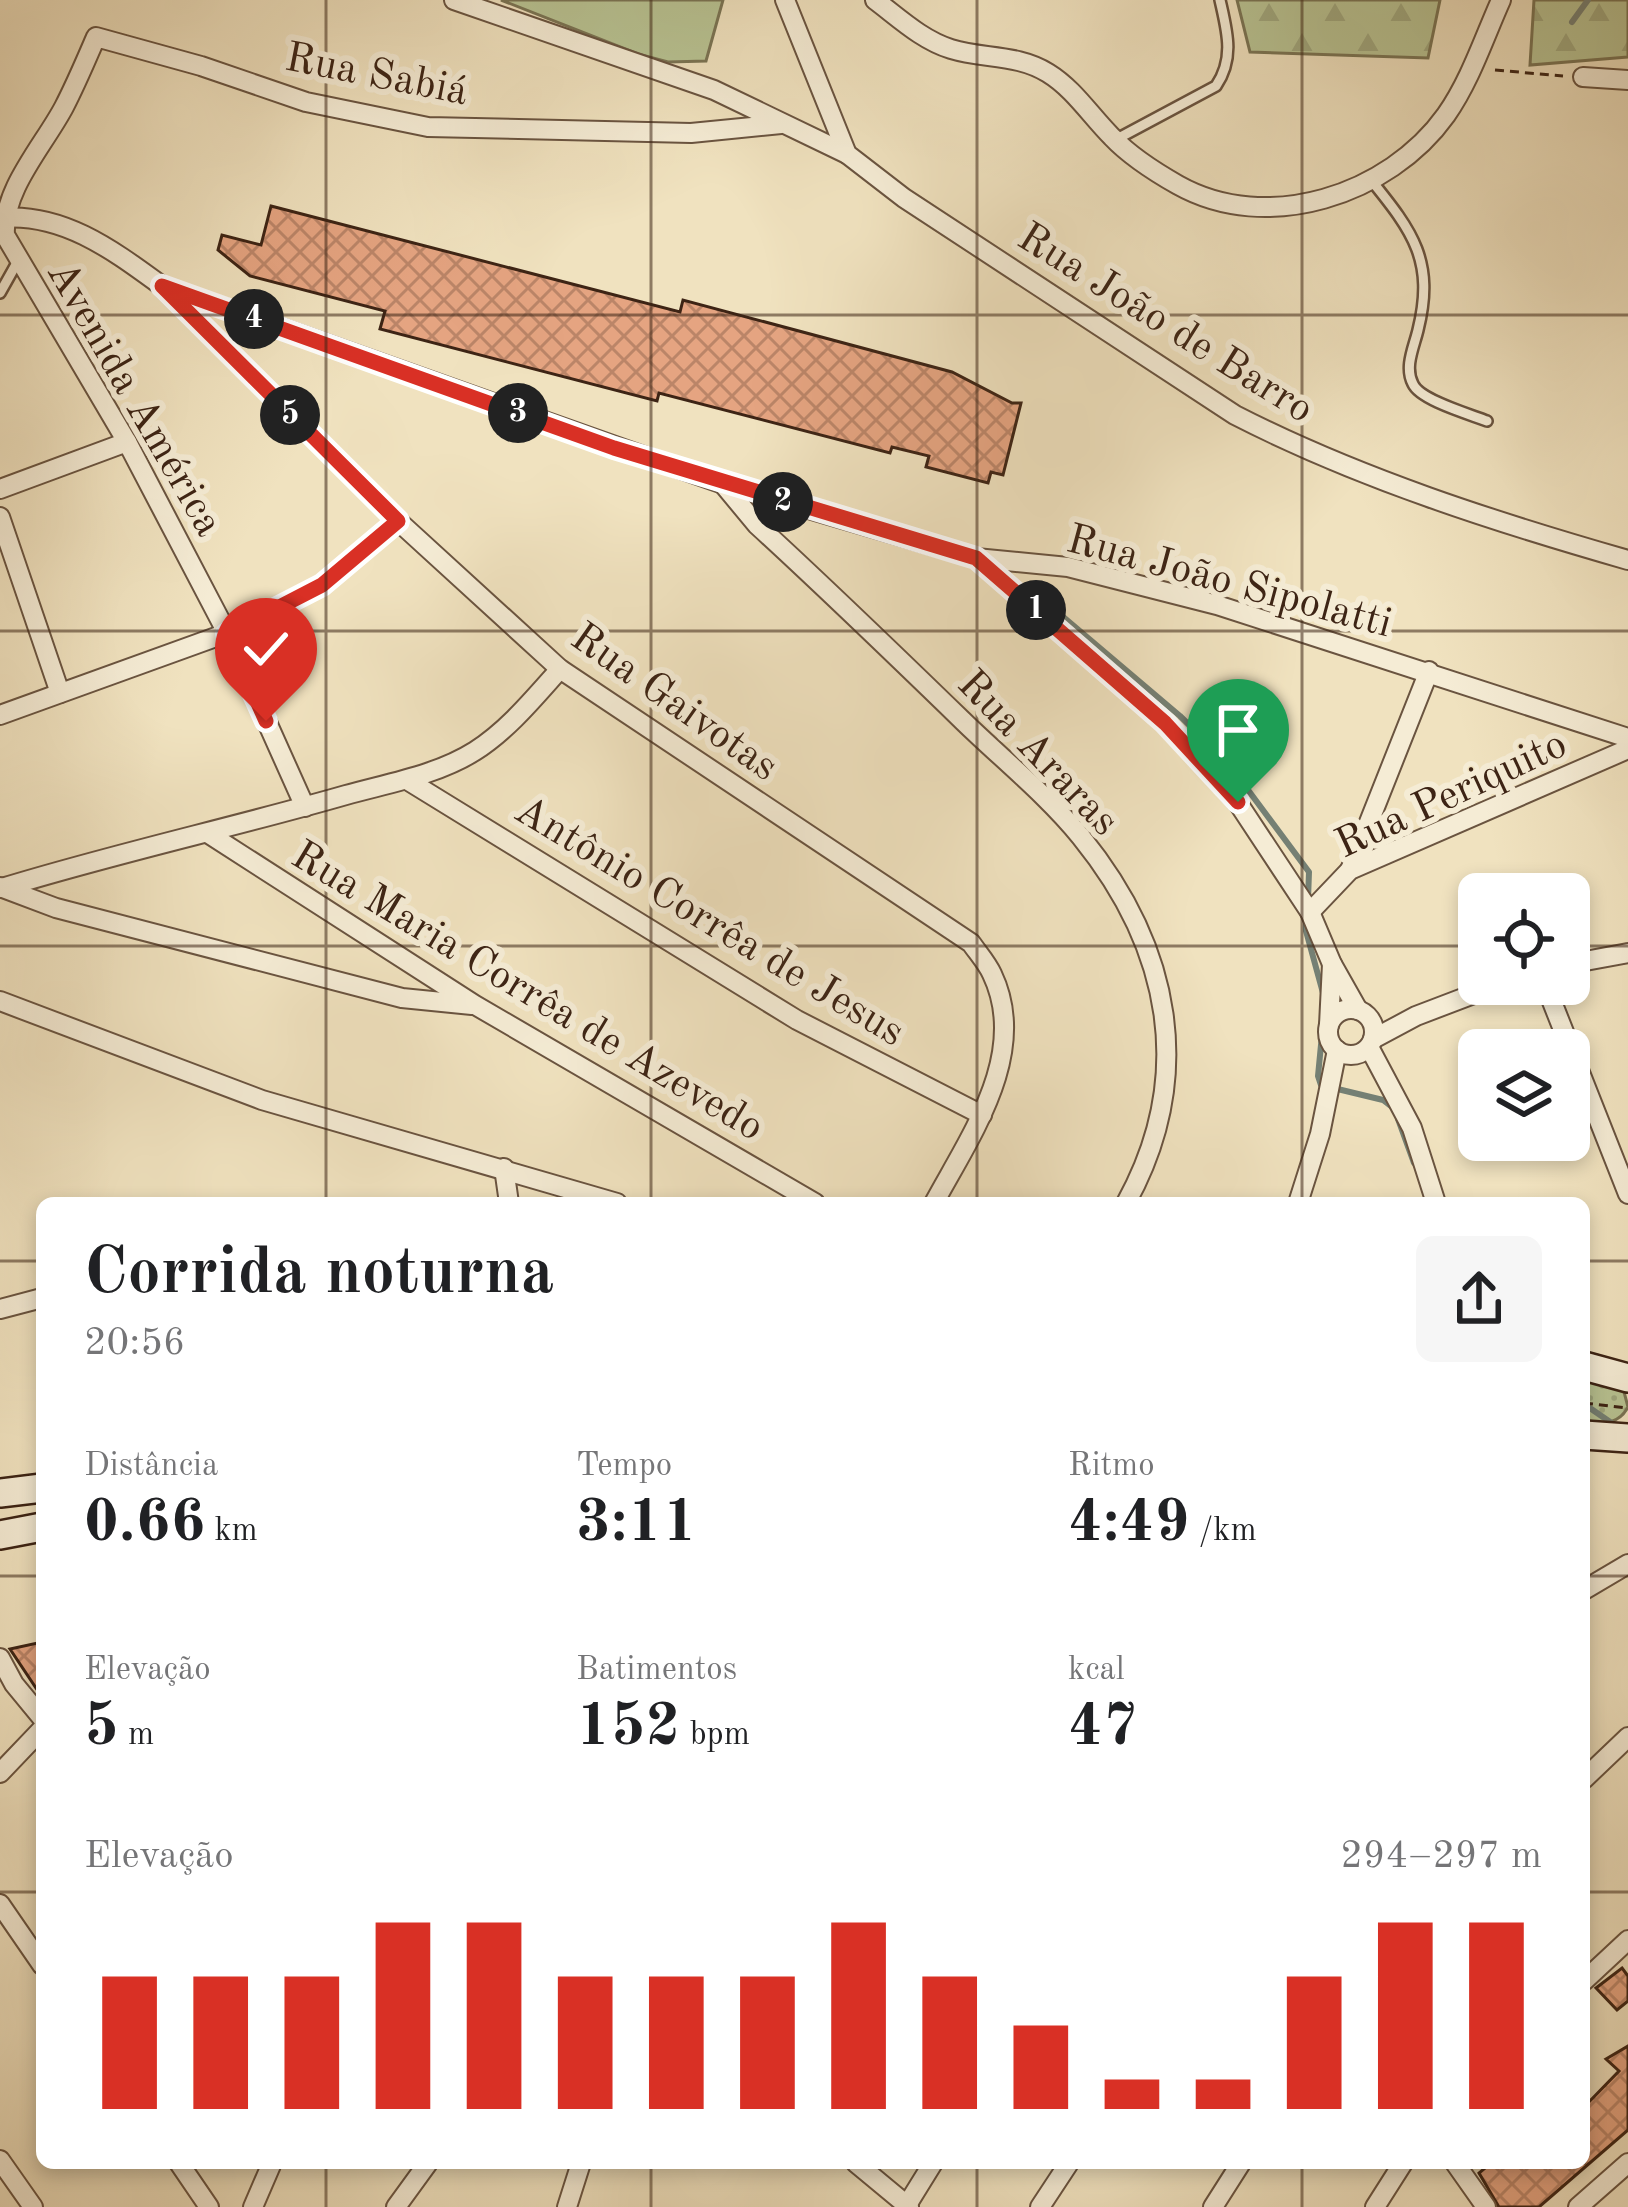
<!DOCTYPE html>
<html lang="pt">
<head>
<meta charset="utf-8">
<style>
  :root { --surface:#fff; --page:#f6f6f6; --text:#202124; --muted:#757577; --accent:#d93025 }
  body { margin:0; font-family:"Old Standard TT",serif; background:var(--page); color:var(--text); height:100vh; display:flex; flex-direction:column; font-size:45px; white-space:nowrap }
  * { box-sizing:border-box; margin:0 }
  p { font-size:39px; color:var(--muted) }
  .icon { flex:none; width:66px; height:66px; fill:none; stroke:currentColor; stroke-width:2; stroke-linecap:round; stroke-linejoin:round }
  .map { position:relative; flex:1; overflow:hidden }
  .sheet { position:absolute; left:36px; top:1197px; width:1554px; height:972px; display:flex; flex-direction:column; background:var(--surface); border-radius:18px; box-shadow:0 6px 18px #0003 }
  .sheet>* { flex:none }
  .buttons { position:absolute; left:1458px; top:873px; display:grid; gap:24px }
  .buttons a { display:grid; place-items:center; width:132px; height:132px; border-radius:18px; background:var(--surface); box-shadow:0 6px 18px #0003; font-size:60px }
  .pin { position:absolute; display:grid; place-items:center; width:102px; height:102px; color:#fff; margin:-123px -51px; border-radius:50% 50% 50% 0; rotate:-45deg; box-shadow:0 0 12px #0007 }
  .pin .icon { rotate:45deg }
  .km { position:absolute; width:60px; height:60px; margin:-30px; border-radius:50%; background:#222; color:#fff; font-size:33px; line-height:60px; text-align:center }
  .round { display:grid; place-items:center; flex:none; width:126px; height:126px; border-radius:18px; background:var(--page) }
  .overview { display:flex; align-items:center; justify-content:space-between; height:204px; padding:0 48px }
  h1 { font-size:66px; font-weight:800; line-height:90px }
  .figures { display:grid; grid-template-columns:repeat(3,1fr); gap:18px; height:204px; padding:12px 48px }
  .figures div { display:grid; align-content:center }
  .figures b { font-size:60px; font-weight:800 }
  .figures small { font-size:33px; font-weight:400 }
  .figures p { font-size:33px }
  .chart { height:336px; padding:24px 48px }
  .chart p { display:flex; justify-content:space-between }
  .chart svg { width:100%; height:216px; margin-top:12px; stroke:var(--accent); stroke-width:6 }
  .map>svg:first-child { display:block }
  .grass { fill:#b8c393; stroke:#7a7454; stroke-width:3 }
  .forest { fill:url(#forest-firs); stroke:#7a7454; stroke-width:3 }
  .park { fill:url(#park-dots); stroke:#7a7454; stroke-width:3 }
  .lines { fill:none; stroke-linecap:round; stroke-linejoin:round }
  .stream { stroke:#758074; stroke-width:6 }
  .building { fill:url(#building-cross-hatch); stroke:#3d2415; stroke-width:3 }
  .service-casing { stroke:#6a5440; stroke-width:14 }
  .minor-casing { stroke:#6a5440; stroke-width:22 }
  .secondary-casing { stroke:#3d2415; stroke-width:32 }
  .path { stroke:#3d2415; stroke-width:3; stroke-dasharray:9 6; stroke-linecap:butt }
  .service { stroke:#f5ecd5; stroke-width:9 }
  .minor { stroke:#f5ecd5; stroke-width:18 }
  .secondary { stroke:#f5ecd5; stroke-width:27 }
  .route-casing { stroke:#fff; stroke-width:24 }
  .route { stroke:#d93025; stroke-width:15 }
  .grid { fill:none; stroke:#3d2415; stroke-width:3; stroke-opacity:0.55 }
  .labels { text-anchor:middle; stroke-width:12; stroke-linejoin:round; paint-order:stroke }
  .street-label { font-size:42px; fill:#3d2415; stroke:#f5ecd5 }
</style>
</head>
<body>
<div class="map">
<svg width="1628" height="2207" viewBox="0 0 1628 2207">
  <defs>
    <pattern id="forest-firs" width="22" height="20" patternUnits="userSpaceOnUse" patternTransform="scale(3)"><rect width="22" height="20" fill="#b8c393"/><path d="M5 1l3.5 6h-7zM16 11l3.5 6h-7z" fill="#9fa77e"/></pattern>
    <pattern id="park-dots" width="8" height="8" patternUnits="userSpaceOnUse" patternTransform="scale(3)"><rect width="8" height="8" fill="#b8c393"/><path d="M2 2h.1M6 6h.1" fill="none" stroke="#9fa77e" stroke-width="1.8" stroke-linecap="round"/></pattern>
    <pattern id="building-cross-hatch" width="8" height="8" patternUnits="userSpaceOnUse" patternTransform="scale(3)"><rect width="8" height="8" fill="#e5a481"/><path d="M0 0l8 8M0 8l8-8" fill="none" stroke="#bb8568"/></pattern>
  </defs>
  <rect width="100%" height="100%" fill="#f0e2bf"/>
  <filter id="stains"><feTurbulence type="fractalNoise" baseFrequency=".00167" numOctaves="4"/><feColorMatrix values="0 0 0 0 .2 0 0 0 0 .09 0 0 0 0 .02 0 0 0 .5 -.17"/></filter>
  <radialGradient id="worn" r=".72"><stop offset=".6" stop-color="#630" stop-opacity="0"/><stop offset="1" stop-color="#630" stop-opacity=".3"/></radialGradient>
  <path class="grass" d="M 501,0 L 723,0 L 706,61 L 668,62 L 638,54 Z"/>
  <g class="forest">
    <path d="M 1237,0 L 1440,0 L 1428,58 L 1250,52 Z"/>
    <path d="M 1534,0 L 1628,0 L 1628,57 L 1530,65 Z"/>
  </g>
  <path class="park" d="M 1584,1376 L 1623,1388 L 1628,1407 C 1619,1425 1602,1424 1584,1424 Z"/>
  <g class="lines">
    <g class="stream">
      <path d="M 1572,22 L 1588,0"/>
      <path d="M 1048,604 L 1180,716 L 1228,763 L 1309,872 L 1308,900"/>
      <path d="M 1306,919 L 1306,931 L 1323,993"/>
      <path d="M 1323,1024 L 1318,1076 L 1321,1085 L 1383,1100 L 1392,1107"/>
      <path d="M 1398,1119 L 1414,1163"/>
      <path d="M 1584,1404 L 1616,1426"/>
    </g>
  </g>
  <g class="building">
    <path d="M 271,206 L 680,312 L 683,300 L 952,372 L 1012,403 L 1021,403 L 1003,475 L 991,472 L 988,483 L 926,467 L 929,456 L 892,447 L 890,453 L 659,393 L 657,401 L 380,329 L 385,311 L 250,276 L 218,250 L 222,235 L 261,245 Z"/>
    <path d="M 42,1642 L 42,1697 L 10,1649 Z"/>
    <path d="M 1622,1968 L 1628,1976 L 1628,2001 L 1617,2010 L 1596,1988 Z"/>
    <path d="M 1628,2046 L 1628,2130 L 1539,2207 L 1499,2207 L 1479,2173 L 1491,2163 L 1584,2163 L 1584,2107 L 1619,2071 L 1606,2059 Z"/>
  </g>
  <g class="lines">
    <g class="service-casing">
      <g id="service">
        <path d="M 1115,140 L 1216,86 C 1235,58 1227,31 1220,0"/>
        <path d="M 1371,180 C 1413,232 1435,261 1418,330 C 1414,347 1404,367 1413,384 C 1420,400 1469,414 1487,421"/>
        <path d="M 0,293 L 18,261"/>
      </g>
    </g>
    <g class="minor-casing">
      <g id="minor">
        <path d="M 454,0 L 714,90 L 847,154"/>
        <path d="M 785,0 L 847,154 L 904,198 L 1235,415 C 1358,478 1495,522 1628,560"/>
        <path d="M 875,0 C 899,18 922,40 951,49 C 983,59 1018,54 1048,73 C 1074,89 1090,115 1112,137 C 1130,156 1155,172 1178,185 C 1267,235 1389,195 1446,115 C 1470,81 1484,38 1501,0"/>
        <path d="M 1583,77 L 1628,80"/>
        <path d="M 0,218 C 63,212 114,251 162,286 L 723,484 L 976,558 L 1068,567 L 1217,605 L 1628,738"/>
        <path d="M 164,289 L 398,521 L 560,669 L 971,943 C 978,953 987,963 992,974 C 1030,1053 970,1136 934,1203"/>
        <path d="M 723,484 L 757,525 C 827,589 895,655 963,721 C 1002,759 1047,795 1081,837 C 1171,948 1196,1076 1126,1203"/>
        <path d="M 0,489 L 127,442"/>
        <path d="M 0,517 L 60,693"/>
        <path d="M 976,558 L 1165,723 L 1238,803 L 1310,912 L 1332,964 L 1358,1010"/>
        <path d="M 0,715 L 227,633 L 322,585 L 398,521"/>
        <path d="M 407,780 L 797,1020 L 982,1115"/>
        <path d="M 305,807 L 227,633 L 127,442 L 5,235 C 2,190 44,145 64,107 C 76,84 86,60 96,37 L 201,66 L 306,102 L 428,127 L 691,133 L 781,124"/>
        <path d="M 209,834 L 475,1005 L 815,1203"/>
        <path d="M 1350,870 L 1429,671"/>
        <path d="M 0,887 L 56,908 L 402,998 L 472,1005"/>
        <path d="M 2,888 C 116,853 231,828 346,795 C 389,783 437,775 475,751 C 508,730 534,698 560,669"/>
        <path d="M 1310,912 L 1350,870 L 1628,749"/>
        <path d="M 1569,964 L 1628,953"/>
        <path d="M 1545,984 L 1628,1194"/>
        <path d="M 0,1001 L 262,1100 L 617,1203"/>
        <circle cx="1351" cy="1032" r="23"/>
        <path d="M 1329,1025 L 1332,964"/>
        <path d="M 1373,1039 L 1416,1016 L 1500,984"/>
        <path d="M 1369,1047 L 1412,1128 L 1436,1203"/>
        <path d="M 504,1168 L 509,1203"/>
        <path d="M 1298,1203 L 1320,1134 L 1337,1050"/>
        <path d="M 0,1309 L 42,1298"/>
        <path d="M 1584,1590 L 1628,1564"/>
        <path d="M 0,1658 L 14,1684 L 42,1718"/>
        <path d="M 0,1773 L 42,1729"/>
        <path d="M 1584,1779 L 1628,1737"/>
        <path d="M 0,1904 L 42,1965"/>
        <path d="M 1584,1981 L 1628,1940"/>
        <path d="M 0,2160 L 33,2207"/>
        <path d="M 179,2163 L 209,2207"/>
        <path d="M 856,2163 L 909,2207"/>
        <path d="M 1455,2163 L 1486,2207"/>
        <path d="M 907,2205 L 933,2163"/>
        <path d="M 253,2207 L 272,2163"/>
        <path d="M 396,2207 L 428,2163"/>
        <path d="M 567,2207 L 581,2163"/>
        <path d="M 1040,2207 L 1069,2163"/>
        <path d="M 1213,2207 L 1241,2163"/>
        <path d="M 1375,2207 L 1403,2163"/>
        <path d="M 1578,2207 L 1628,2163"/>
      </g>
    </g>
    <g class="secondary-casing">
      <g id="secondary">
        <path d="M 1584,1366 L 1628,1378"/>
        <path d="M 1584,1435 L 1628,1438"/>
        <path d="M 0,1493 L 42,1488"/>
        <path d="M 0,1535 L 42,1527"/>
      </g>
    </g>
    <g class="path">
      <path d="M 1495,70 L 1563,76"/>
      <path d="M 1584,1403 L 1628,1408"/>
    </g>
    <use href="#service" class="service"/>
    <use href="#minor" class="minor"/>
    <use href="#secondary" class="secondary"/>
  </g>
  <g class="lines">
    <g class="route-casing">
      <path id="route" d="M 266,721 L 227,634 L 322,585 L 398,521 L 162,286 L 614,448 L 976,558 L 1165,723 L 1238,802"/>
    </g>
    <use href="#route" class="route"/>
  </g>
  <path class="grid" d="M 326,0 L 326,1203M 651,0 L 651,1203M 977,0 L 977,1203M 1302,0 L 1302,1203M 0,315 L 1628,315M 0,631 L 1628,631M 0,946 L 1479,946M 1569,946 L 1628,946M 0,1261 L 42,1261M 1584,1261 L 1628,1261M 0,1576 L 42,1576M 1584,1576 L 1628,1576M 0,1892 L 42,1892M 1584,1892 L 1628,1892M 326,2163 L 326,2207M 651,2163 L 651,2207M 977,2163 L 977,2207M 1302,2163 L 1302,2207"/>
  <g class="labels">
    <g class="street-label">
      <text transform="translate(377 72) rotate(11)" y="15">Rua Sabiá</text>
      <text transform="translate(1167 321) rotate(32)" y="15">Rua João de Barro</text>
      <text transform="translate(137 397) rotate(60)" y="15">Avenida América</text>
      <text transform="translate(1230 579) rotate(15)" y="15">Rua João Sipolatti</text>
      <text transform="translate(676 700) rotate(35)" y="15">Rua Gaivotas</text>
      <text transform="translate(1040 751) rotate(46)" y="15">Rua Araras</text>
      <text transform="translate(1450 792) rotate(-25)" y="15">Rua Periquito</text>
      <text transform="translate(711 919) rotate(31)" y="15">Antônio Corrêa de Jesus</text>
      <text transform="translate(529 989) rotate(31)" y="15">Rua Maria Corrêa de Azevedo</text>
    </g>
  </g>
  <rect width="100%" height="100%" filter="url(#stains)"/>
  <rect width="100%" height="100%" fill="url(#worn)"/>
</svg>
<div class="buttons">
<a><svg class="icon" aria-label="locate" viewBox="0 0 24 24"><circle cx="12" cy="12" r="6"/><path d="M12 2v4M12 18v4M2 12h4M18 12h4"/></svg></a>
<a><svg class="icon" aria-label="layers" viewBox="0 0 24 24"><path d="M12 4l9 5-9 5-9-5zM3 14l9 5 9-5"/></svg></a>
</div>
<div class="pin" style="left:1238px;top:802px;background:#1e9e55"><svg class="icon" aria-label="arrive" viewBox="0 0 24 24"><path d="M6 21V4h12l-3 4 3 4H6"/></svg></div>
<div class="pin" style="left:266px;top:721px;background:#d93025"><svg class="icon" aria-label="check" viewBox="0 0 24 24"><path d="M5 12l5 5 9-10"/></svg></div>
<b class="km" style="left:1036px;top:610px">1</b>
<b class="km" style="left:783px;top:502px">2</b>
<b class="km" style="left:518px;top:413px">3</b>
<b class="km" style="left:254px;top:319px">4</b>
<b class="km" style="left:290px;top:415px">5</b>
<section class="sheet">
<div class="overview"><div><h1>Corrida noturna</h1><p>20:56</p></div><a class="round"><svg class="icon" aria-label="share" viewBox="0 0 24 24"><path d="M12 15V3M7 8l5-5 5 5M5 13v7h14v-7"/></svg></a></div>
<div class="figures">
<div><p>Distância</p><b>0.66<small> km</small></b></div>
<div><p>Tempo</p><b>3:11</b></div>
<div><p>Ritmo</p><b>4:49<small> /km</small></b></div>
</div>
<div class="figures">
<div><p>Elevação</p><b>5<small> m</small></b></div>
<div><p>Batimentos</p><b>152<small> bpm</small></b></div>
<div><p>kcal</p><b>47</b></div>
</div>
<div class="chart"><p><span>Elevação</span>294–297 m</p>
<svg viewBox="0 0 160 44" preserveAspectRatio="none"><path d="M5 44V17M15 44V17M25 44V17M35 44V6M45 44V6M55 44V17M65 44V17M75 44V17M85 44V6M95 44V17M105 44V27M115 44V38M125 44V38M135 44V17M145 44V6M155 44V6"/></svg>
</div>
</section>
</div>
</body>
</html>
